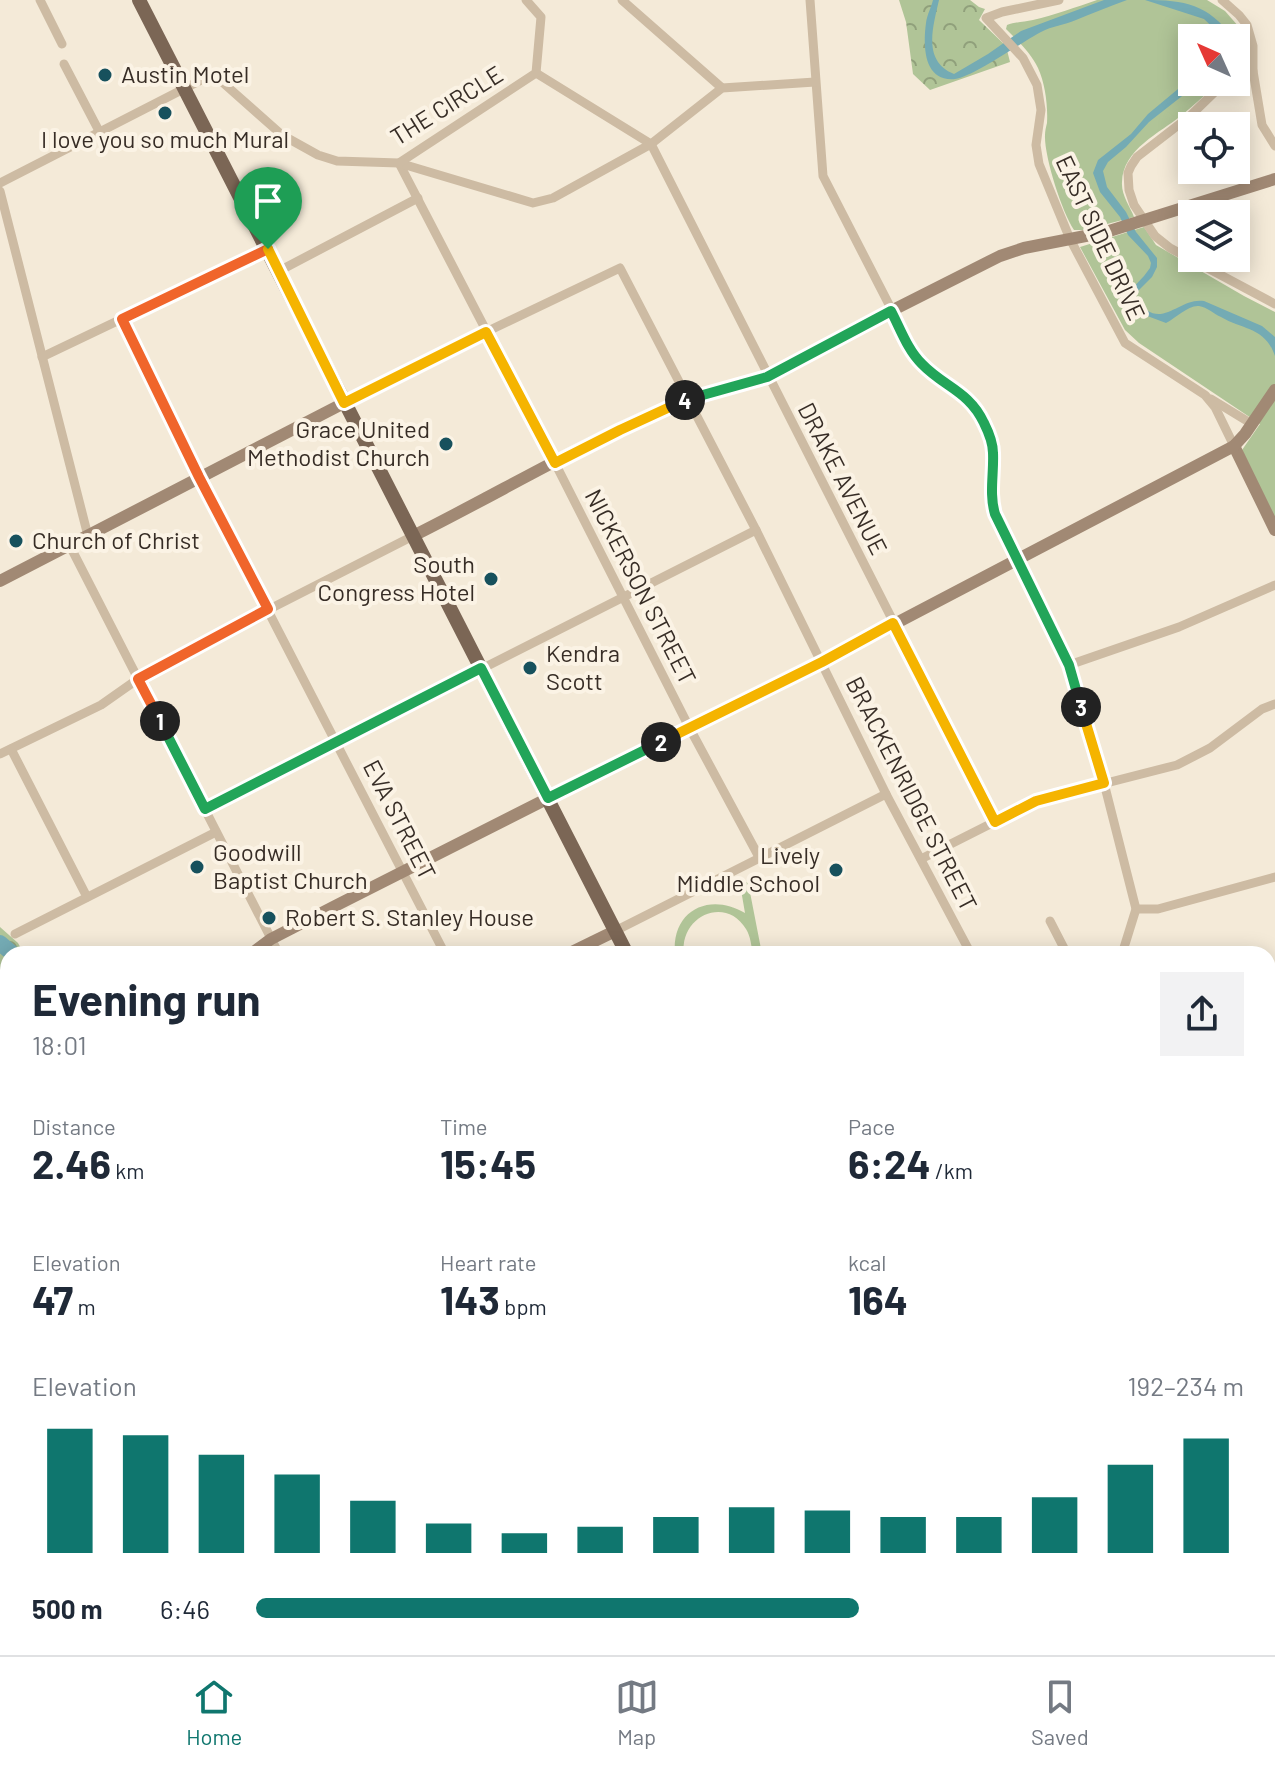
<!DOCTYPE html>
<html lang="en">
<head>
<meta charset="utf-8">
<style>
  :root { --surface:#fff; --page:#f2f2f3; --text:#1f2937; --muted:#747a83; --line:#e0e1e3; --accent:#0f766e }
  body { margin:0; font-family:Barlow,sans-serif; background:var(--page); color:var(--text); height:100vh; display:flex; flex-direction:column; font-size:30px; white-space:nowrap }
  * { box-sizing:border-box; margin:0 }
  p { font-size:26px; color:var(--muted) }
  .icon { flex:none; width:44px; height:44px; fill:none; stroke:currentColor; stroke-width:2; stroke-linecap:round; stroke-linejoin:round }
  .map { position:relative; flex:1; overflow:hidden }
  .side { position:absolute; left:0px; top:946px; width:1276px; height:710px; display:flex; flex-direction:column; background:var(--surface); border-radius:24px 24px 0 0; box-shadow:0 4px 20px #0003 }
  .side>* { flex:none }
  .needle { width:52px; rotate:315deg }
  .fabs { position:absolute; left:1178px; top:24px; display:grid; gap:16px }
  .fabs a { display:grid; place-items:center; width:72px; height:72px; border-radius:0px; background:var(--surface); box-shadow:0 4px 20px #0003; font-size:40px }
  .pin { position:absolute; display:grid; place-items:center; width:68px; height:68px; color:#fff; margin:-82px -34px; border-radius:50% 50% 50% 0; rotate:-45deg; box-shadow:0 0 8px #0007 }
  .pin .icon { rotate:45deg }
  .km { position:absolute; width:40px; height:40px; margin:-20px; border-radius:50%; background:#222; color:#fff; font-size:22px; line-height:40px; text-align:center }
  .round { display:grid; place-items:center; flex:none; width:84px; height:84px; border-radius:0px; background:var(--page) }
  .headline { display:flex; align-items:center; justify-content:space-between; height:136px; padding:0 32px }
  h1 { font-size:44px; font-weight:700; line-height:60px }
  .metrics { display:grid; grid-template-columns:repeat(3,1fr); gap:12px; height:136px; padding:8px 32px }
  .metrics div { display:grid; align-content:center }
  .metrics b { font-size:40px; font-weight:700 }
  .metrics small { font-size:22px; font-weight:400 }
  .metrics p { font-size:22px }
  .chart { height:224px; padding:16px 32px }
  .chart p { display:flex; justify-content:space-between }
  .chart svg { width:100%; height:144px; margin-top:8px; stroke:var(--accent); stroke-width:6 }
  ul { padding:0 32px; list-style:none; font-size:26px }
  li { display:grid; grid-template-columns:128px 96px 1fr; align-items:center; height:60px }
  li i { height:20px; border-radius:10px; background:var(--accent) }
  .tab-bar { display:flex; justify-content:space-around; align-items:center; height:112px; border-top:2px solid var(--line); background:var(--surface); font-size:22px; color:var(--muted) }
  .tab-bar a { display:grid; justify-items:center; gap:4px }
  .tab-bar .active { color:var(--accent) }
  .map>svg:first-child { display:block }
  .green { fill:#b0c497 }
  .forest { fill:url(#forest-crowns) }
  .water { fill:#74abb4 }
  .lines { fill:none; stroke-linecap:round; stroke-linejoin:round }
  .river { stroke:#74abb4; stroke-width:16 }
  .street { stroke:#cdbba3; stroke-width:9 }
  .secondary { stroke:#a18974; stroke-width:12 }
  .primary { stroke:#7b6655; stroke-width:14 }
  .split-1-casing { stroke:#fff; stroke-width:16 }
  .split-2-casing { stroke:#fff; stroke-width:16 }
  .split-3-casing { stroke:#fff; stroke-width:16 }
  .split-4-casing { stroke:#fff; stroke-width:16 }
  .split-5-casing { stroke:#fff; stroke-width:16 }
  .split-1 { stroke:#f0652b; stroke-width:10 }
  .split-2 { stroke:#22a559; stroke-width:10 }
  .split-3 { stroke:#f5b400; stroke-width:10 }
  .split-4 { stroke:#22a559; stroke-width:10 }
  .split-5 { stroke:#f5b400; stroke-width:10 }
  .poi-dot { fill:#17515d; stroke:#fbf3e5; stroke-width:3 }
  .labels { text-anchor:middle; stroke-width:8; stroke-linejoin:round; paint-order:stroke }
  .poi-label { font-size:24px; fill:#372d26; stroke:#fbf3e5; text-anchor:start }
  .street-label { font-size:24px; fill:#372d26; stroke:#fbf3e5 }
</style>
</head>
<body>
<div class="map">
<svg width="1275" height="1655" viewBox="0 0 1275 1655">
  <defs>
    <pattern id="forest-crowns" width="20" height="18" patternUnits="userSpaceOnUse" patternTransform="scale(2)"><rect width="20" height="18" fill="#b0c497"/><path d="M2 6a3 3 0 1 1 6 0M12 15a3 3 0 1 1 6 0" fill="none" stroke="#90a07b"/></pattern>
  </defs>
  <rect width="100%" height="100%" fill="#f4ead8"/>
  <g class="green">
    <path d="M 1097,0 L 1207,0 L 1225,11 L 1239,27 L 1247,41 L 1246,59 L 1242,68 L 1236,71 L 1236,38 L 1192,38 L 1192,82 L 1219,82 C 1207,93 1194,105 1182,115 C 1160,133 1123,149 1122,182 C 1121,195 1130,206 1134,217 L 1084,230 L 1074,230 C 1062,212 1044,156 1045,135 C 1045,131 1046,127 1047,123 C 1048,105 1045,83 1038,68 C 1031,53 1018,41 1006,29 L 1007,25 C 1015,22 1024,22 1033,20 C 1055,15 1076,7 1097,0 Z"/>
    <path d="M 1144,227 L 1156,245 L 1244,296 L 1275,312 L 1275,518 L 1242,450 L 1260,424 L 1139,343 L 1125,330 L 1080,247 Z"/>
    <path d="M 748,882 L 762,954 L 753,954 C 751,946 751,937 746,929 C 726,895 679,916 684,954 L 675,954 C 671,910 710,892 745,913 L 740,884 Z"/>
  </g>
  <g class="forest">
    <path d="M 899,0 L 970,0 L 979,7 L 985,9 L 979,20 L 1006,46 L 1010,62 L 930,90 L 913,74 L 906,22 Z"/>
    <path d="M 0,927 L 18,943 L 24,954 L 8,954 L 8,996 L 0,989 Z"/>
  </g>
  <g class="water">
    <path d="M 933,0 L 939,0 C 933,27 922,61 954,74 L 988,54 L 1021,31 L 1104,0 L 1127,0 C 1110,6 1093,13 1076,20 C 1064,25 1052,26 1041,32 C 1022,42 973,77 955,79 C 923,82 923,45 926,23 C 927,15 931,8 933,0 Z"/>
    <path d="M 1145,0 C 1185,0 1208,4 1233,38 L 1224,38 L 1204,19 Z"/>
    <path d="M 1192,80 L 1192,82 L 1200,82 L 1149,122 L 1126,147 L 1108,162 L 1103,171 L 1107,187 L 1126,212 L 1136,232 L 1157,258 L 1157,267 L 1152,277 L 1136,293 L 1135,297 C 1160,335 1177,297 1204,301 L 1262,326 L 1275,337 L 1275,356 C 1265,327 1243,330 1221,317 C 1214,314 1207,307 1199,306 C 1188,305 1176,318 1166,323 L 1142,314 L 1132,306 L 1128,298 L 1129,292 L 1144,276 L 1150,268 L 1151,263 L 1148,256 L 1128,235 L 1120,217 L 1100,192 L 1093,173 L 1098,160 L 1131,134 L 1148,114 L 1178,89 Z"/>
  </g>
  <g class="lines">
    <g class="river">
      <path d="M 0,943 L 13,954"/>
      <path d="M 264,1648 L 264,1655"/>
    </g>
    <g class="street">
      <path d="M 40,0 L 62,44"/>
      <path d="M 622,0 L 722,88"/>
      <path d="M 810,0 L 823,176 L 918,361 C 947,389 972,391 987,433 C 989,439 993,445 993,451 C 996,472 989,493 995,514 L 1069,665 L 1104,783 L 1136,909 L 1122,954"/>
      <path d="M 1059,0 L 1002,12 L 986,18 L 1023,58 L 1037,85 L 1041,110 L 1036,145 L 1039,164 L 1070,239 L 1125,343 L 1205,395 L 1215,407 L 1234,446"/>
      <path d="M 1222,0 L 1239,15 L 1247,25 L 1253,46 L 1253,71 L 1262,125 L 1275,146"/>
      <path d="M 64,64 L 99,131"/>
      <path d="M 536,73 L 651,144 L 995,822"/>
      <path d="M 1236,76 L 1253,71"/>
      <path d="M 1225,82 L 1190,116 L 1137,157 L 1131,166 L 1128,173 L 1129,190 L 1134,205 L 1155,236 L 1170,248 L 1275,304"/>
      <path d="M 399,163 L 555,463 L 689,727 L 759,857"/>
      <path d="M 399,163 L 533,203 L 553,198 L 651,144 L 722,88 L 815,82"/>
      <path d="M 0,183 L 205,78 L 216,78 L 221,81 L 282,135 L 318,155 L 337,161 L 399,163 L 536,73 L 541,17 L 526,0"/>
      <path d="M 0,191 L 88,536"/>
      <path d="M 279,271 L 418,198"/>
      <path d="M 122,319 L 199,477 L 445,954"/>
      <path d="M 42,357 L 268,249"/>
      <path d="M 1211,399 L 1252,424"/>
      <path d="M 344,403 L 486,332 L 620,268 L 756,530 L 886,794 L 971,954"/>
      <path d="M 70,546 L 279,954"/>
      <path d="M 1069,665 L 1179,627 L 1275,585"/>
      <path d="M 11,749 L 87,897"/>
      <path d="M 0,754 L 101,705 L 138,679 L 203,643 L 413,536"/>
      <path d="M 205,809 L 756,530"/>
      <path d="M 921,859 L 1036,801 L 1177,765 L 1210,748 L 1262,709 L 1275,704"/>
      <path d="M 1136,909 L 1158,909 L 1275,877"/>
      <path d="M 1050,921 L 1067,954"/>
      <path d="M 615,931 L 886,794"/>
      <path d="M 15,934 L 216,832"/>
      <path d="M 1268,1011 L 1275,1009"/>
      <path d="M 0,1426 L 8,1423"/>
      <path d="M 474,1648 L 476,1655"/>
      <path d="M 698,1648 L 699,1655"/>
      <path d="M 831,1648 L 832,1655"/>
      <path d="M 972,1648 L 973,1655"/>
      <path d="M 650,1655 L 673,1648"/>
    </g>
    <g class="secondary">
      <path d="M 1234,446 L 1275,530"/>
      <path d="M 413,536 C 503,491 591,438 684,400 C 710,389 740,386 767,377 L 891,311 L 1000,256 L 1024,248 L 1106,232 L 1275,179"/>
      <path d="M 0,581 L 344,403"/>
      <path d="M 251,954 L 271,939 L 337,905 L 689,727 L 822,662 L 1234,446 L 1245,434 L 1275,390"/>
      <path d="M 568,954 L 615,931"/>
      <path d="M 0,1082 L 8,1078"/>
      <path d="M 1268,1248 L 1275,1246"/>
      <path d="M 0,1254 L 8,1285"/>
      <path d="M 0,1642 L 8,1638"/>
      <path d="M 111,1648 L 113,1655"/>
    </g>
    <g class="primary">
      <path d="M 139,0 L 627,954"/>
      <path d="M 1043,1648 L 1047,1655"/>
    </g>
  </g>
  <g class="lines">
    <g class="split-1-casing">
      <path id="split-1" d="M 160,721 L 138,679 L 268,609 L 199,477 L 122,319 L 268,249"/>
    </g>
    <g class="split-2-casing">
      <path id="split-2" d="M 160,721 L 205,809 L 481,668 L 548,798 L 661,742"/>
    </g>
    <g class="split-3-casing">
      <path id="split-3" d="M 661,742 L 822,662 L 893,623 L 995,822 L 1036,801 L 1104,783 L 1081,707"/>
    </g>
    <g class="split-4-casing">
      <path id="split-4" d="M 685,400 L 767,377 L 891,311 C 900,328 908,351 922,364 C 944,387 969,391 984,423 C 988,431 993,444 993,453 C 994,473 989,494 995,514 L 1069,665 L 1081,707"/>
    </g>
    <g class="split-5-casing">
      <path id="split-5" d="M 268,249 L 344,403 L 486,332 L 555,463 L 620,430 L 685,400"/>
    </g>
    <use href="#split-1" class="split-1"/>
    <use href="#split-2" class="split-2"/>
    <use href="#split-3" class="split-3"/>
    <use href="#split-4" class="split-4"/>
    <use href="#split-5" class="split-5"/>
  </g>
  <g class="poi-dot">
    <circle cx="105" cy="75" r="8"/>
    <circle cx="165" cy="113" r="8"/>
    <circle cx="446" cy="444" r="8"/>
    <circle cx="16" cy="541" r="8"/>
    <circle cx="491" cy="579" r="8"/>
    <circle cx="530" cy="668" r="8"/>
    <circle cx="197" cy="867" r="8"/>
    <circle cx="836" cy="870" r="8"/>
    <circle cx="269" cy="918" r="8"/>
  </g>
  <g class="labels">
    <g class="poi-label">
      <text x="121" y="83">Austin Motel</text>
      <text x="165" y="148" text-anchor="middle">I love you so much Mural</text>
      <text x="430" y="438" text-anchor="end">Grace United<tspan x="430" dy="28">Methodist Church</tspan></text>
      <text x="32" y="549">Church of Christ</text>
      <text x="475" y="573" text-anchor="end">South<tspan x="475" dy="28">Congress Hotel</tspan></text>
      <text x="546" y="662">Kendra<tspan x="546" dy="28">Scott</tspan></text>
      <text x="213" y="861">Goodwill<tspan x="213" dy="28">Baptist Church</tspan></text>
      <text x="820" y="864" text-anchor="end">Lively<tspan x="820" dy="28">Middle School</tspan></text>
      <text x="285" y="926">Robert S. Stanley House</text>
    </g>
    <g class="street-label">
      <text transform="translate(447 106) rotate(-32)" y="8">THE CIRCLE</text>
      <text transform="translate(1100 238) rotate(65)" y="8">EAST SIDE DRIVE</text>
      <text transform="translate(842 479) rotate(63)" y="8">DRAKE AVENUE</text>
      <text transform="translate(640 587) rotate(63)" y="8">NICKERSON STREET</text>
      <text transform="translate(911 794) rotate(63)" y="8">BRACKENRIDGE STREET</text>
      <text transform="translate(399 820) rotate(63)" y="8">EVA STREET</text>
    </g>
  </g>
</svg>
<div class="fabs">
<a><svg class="needle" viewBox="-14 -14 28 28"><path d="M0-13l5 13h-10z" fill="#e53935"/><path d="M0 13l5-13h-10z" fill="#747a83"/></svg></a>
<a><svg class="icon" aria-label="locate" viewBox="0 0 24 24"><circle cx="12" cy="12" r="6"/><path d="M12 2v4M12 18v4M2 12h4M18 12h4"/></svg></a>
<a><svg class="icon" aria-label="layers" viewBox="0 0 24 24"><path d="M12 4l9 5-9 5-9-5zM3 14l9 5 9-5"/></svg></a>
</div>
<div class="pin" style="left:268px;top:249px;background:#1e9e55"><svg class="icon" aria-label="arrive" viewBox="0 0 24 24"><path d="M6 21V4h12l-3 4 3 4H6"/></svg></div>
<b class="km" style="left:160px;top:721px">1</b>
<b class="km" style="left:661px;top:742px">2</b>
<b class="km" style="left:1081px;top:707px">3</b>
<b class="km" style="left:685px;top:400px">4</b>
<section class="side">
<div class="headline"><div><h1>Evening run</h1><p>18:01</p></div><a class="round"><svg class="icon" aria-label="share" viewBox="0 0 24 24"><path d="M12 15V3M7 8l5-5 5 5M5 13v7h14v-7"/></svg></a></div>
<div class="metrics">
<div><p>Distance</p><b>2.46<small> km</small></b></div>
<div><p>Time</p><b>15:45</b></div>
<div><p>Pace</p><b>6:24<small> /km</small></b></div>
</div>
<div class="metrics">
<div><p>Elevation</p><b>47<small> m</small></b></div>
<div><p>Heart rate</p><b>143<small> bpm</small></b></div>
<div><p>kcal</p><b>164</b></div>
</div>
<div class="chart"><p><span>Elevation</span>192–234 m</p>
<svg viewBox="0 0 160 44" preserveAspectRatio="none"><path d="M5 44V6M15 44V8M25 44V14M35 44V20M45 44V28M55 44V35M65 44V38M75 44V36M85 44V33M95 44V30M105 44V31M115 44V33M125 44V33M135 44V27M145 44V17M155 44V9"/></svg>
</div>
<ul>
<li><b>500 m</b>6:46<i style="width:61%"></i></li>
</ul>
</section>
</div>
<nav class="tab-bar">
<a class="active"><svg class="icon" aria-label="home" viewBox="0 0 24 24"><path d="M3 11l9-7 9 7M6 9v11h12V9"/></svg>Home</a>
<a><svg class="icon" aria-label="map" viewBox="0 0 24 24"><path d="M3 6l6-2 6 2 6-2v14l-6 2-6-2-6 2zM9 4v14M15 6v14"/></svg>Map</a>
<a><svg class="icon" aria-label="saved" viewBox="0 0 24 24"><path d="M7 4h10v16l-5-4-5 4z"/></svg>Saved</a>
</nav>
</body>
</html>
